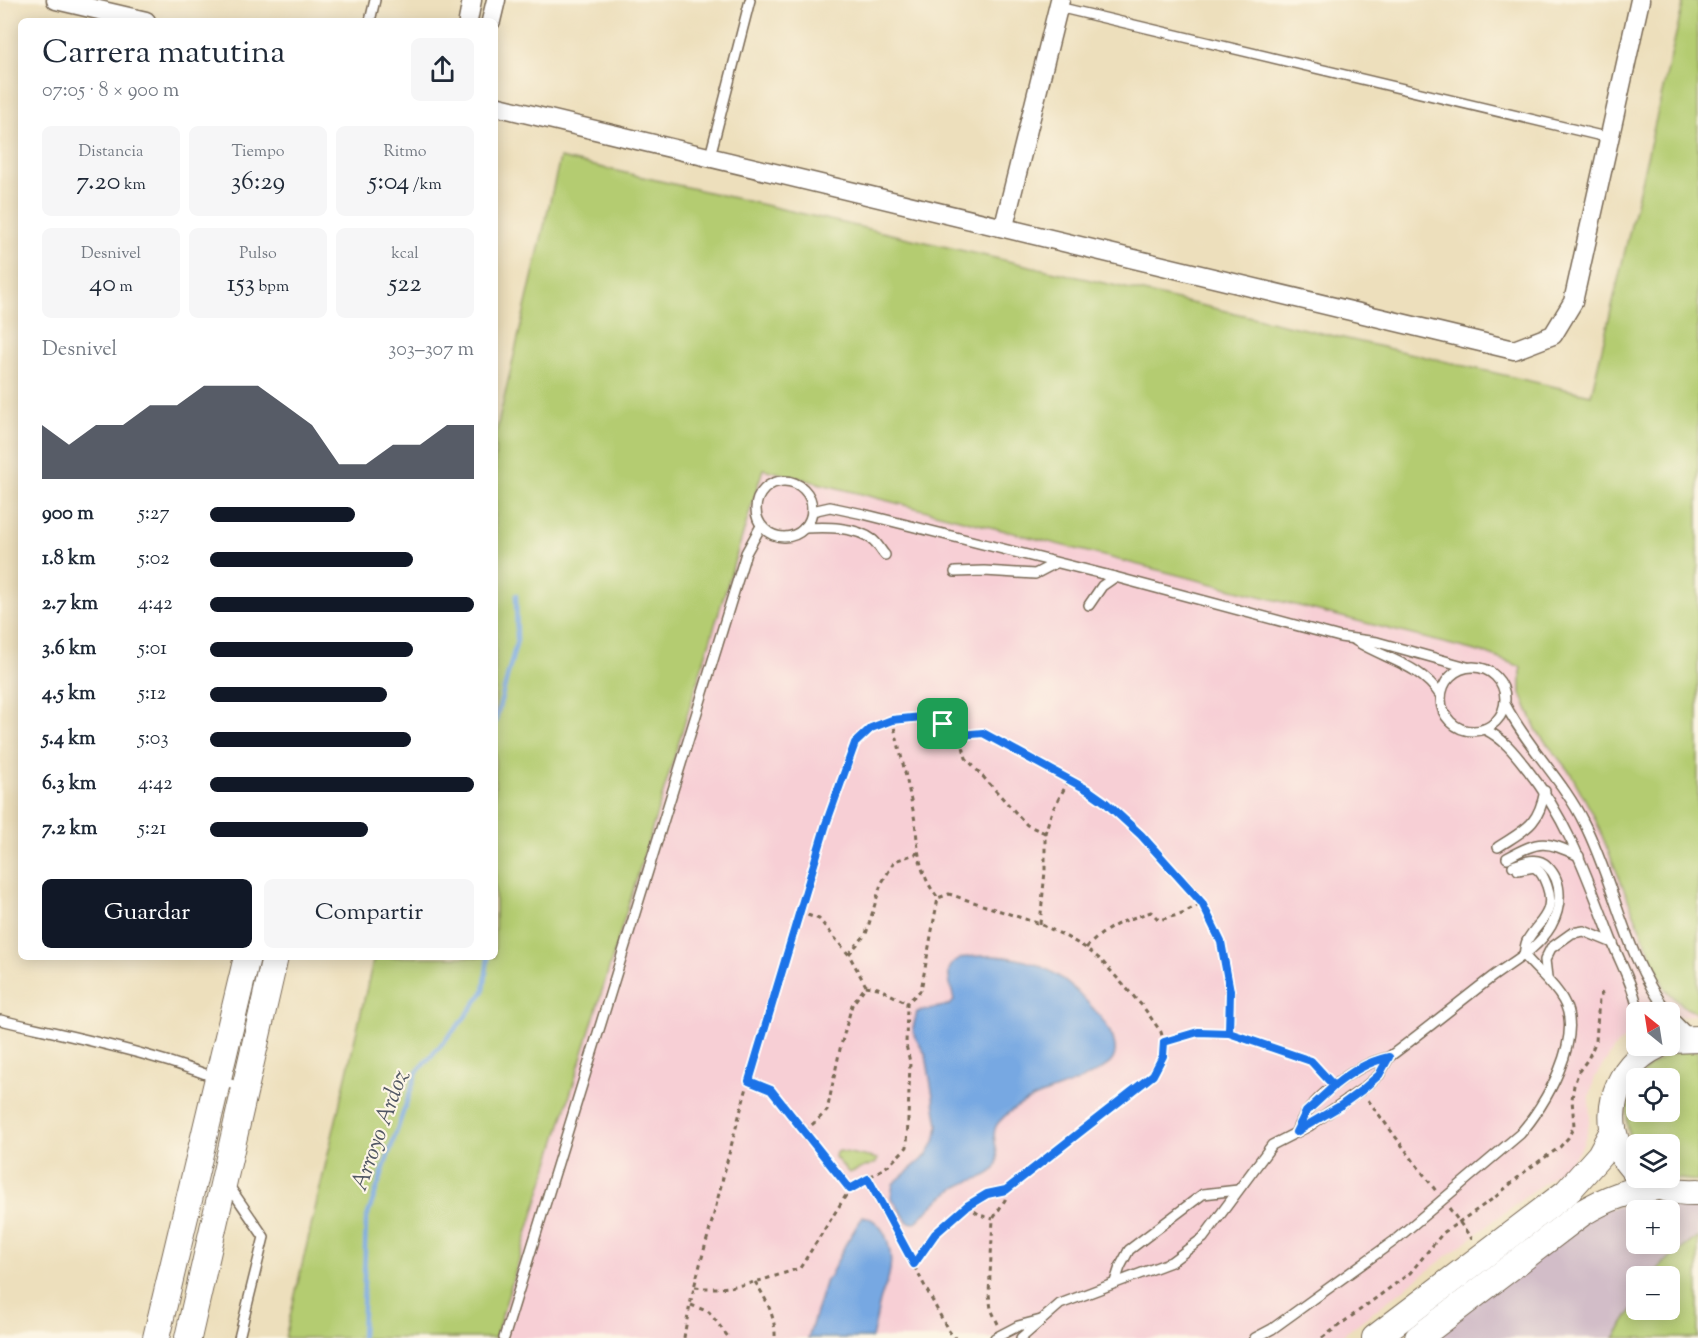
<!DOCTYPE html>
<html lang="es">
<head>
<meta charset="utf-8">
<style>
  :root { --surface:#fff; --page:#f6f6f7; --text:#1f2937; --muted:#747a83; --accent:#111827 }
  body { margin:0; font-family:"Sorts Mill Goudy",serif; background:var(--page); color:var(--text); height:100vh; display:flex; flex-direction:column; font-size:22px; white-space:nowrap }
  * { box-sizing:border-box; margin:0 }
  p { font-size:20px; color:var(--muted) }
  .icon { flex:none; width:33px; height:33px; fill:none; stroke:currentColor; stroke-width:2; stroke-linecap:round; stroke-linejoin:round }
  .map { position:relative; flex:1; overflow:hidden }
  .drawer { position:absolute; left:18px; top:18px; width:480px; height:942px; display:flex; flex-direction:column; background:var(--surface); border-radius:9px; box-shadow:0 3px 15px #0003 }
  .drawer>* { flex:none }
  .needle { width:39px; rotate:330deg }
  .tools { position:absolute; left:1626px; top:1002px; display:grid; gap:12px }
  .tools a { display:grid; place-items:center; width:54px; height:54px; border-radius:9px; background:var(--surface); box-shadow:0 3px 15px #0003; font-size:30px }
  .pin { position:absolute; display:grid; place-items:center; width:51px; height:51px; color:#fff; margin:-26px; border-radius:12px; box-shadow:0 3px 9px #0006 }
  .round { display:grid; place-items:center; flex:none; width:63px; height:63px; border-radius:9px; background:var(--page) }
  .overview { display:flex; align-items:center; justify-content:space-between; height:102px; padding:0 24px }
  h1 { font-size:33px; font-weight:600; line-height:45px }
  .stats { display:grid; grid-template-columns:repeat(3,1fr); gap:9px; height:102px; padding:6px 24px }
  .stats div { display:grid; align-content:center; border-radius:9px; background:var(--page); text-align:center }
  .stats b { font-size:26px; font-weight:600 }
  .stats small { font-size:16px; font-weight:400 }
  .stats p { font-size:16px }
  .chart { height:168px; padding:12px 24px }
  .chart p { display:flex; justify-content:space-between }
  .chart svg { width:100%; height:108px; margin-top:6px; fill:var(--accent); opacity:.7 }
  .cta { display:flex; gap:12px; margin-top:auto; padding:12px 24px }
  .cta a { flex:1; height:69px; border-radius:9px; background:var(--accent); color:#fff; font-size:24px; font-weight:600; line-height:69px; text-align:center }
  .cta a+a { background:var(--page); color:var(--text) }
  ul { padding:0 24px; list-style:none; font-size:20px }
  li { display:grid; grid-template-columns:96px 72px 1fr; align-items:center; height:45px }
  li i { height:15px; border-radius:8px; background:var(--accent) }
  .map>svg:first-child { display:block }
  .built { fill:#f7cfd5 }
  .industrial { fill:#d2bdc8; fill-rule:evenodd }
  .green { fill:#b4cc71; stroke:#787b48; stroke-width:1.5 }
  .water { fill:#77a8e2; stroke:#596980; stroke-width:1.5 }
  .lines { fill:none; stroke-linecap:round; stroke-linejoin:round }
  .stream { stroke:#77a8e2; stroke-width:4.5 }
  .lane-casing { stroke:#796955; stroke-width:12 }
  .street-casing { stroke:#796955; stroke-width:21 }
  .secondary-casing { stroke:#796955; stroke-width:28 }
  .path { stroke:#796955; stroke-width:3; stroke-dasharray:4.5 4.5; stroke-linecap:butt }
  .lane { stroke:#fff; stroke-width:9 }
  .street { stroke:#fff; stroke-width:18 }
  .secondary { stroke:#fff; stroke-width:26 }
  .route-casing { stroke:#fff; stroke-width:12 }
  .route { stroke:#1a73e8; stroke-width:8 }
  .labels { text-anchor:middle; stroke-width:4.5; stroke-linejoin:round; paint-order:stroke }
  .water-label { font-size:24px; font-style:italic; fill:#505663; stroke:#fcf5e5 }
</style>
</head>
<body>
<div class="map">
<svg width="1698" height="1338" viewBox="0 0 1698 1338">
  <rect width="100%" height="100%" fill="#fcf5e5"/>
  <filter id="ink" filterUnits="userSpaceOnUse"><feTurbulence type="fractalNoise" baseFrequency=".0167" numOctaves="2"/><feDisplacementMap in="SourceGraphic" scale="12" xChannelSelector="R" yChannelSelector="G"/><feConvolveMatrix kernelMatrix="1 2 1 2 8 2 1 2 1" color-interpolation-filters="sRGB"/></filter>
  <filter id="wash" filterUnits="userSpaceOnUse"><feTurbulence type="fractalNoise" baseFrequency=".008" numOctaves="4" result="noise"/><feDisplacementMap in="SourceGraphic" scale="24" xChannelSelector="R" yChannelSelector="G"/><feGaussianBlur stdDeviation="1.35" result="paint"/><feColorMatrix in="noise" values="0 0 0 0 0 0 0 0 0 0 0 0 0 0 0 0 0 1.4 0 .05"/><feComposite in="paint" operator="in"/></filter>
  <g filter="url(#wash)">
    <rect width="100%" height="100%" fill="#eddfbc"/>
    <path class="built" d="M 762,469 L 1487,654 L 1521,667 L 1521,694 L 1593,814 L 1664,989 L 1675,999 L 1698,1014 L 1670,1018 L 1670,1012 L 1636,1012 L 1636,1031 L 1616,1046 L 1595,1077 L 1589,1099 L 1590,1118 L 1587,1133 L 1581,1148 L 1570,1163 L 1339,1338 L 495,1338 Z"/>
    <path class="industrial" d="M 1698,1192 L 1698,1338 L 1418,1338 L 1582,1213 ZM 1636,1210 L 1670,1210 L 1670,1244 L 1636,1244 ZM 1636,1276 L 1670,1276 L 1670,1310 L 1636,1310 Z"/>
    <g class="green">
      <path d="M 1684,0 L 1698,0 L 1698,1013 L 1686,1008 L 1665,989 L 1593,814 L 1571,774 L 1537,731 L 1521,694 L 1521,667 L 1487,654 L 763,469 L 495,1338 L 285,1338 L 374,957 L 495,957 L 495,437 L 560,158 L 1591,395 Z"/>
      <path d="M 1684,1051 L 1698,1051 L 1698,1181 L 1670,1178 L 1670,1144 L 1636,1144 L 1636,1151 C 1624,1128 1624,1104 1636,1082 L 1636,1112 L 1670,1112 L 1670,1078 L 1639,1078 C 1650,1063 1666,1055 1684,1051 Z"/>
      <path d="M 840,1151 L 878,1159 L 876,1163 L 849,1173 L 835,1157 L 836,1152 Z"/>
      <path d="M 1698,1237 L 1698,1338 L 1614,1338 L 1636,1304 L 1636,1310 L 1670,1310 L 1670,1276 L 1654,1276 L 1663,1263 Z"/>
    </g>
    <g class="water">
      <path d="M 993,956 C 1037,959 1058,971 1088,1003 C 1100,1015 1125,1045 1111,1062 C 1109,1065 1103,1068 1100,1070 C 1069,1090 1024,1093 999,1122 C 986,1136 1005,1156 994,1170 C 987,1178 971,1180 961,1185 C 943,1194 929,1209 915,1223 L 908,1222 L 891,1197 L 893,1184 L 927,1155 L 936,1138 L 938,1125 L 926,1055 L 915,1037 L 913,1028 L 917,1012 L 949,1005 L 954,1001 C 953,993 950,986 949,978 C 946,953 977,956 993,956 Z"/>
      <path d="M 863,1216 C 888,1222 895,1256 888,1279 C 886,1286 882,1293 880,1301 C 877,1313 875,1326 872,1338 L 808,1338 L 826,1280 L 830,1276 L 845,1245 Z"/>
    </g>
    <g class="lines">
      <g class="stream">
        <path d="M 495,723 L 517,640 L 516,595"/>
        <path d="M 362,1338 L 366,1220 L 417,1072 L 462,1021 L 484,991 L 488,957"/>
      </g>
    </g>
  </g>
  <g filter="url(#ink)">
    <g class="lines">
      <g class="lane-casing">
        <g id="lane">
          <path d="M 1058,7 L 1610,138"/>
          <path d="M 370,21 L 375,0"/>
          <path d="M 710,156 L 750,0"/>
          <circle cx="784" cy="509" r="28"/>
          <path d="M 812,511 L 830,507 L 863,514 L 1115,577 L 1340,637 L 1377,642 L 1467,667"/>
          <path d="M 804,528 C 826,527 855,526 873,540 C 878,544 881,551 885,555"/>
          <path d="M 955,572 L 984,571 L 1035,574 L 1056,563"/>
          <path d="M 1089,605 L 1102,586 L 1115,577"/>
          <path d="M 1356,641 C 1387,660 1420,664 1441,696"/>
          <circle cx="1473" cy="699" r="32"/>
          <path d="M 1505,704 C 1527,747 1563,780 1584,823 C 1615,884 1625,958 1668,1012"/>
          <path d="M 1484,729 C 1503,738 1514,752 1527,769 C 1569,821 1589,882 1613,944 C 1621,964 1636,992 1638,1012"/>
          <path d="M 1498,847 C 1526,829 1538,826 1545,791"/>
          <path d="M 1507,858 C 1540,840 1545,840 1579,856"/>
          <path d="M 1518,870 L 1534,867 C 1542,872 1544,878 1547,886 C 1557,914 1537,922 1527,941 C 1525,945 1525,951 1524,955"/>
          <path d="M 1547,977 L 1545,960 L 1551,948 L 1572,933 L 1584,931 L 1613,943"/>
          <path d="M 1670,1015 L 1690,1035"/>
          <path d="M 0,1020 C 82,1039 166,1055 243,1089"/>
          <path d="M 1296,1132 C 1309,1098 1355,1065 1389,1057"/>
          <path d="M 227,1183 L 264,1237 L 239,1338"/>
          <path d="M 1115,1282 L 1120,1267 L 1129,1250 L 1203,1194 L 1238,1190"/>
          <path d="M 504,1338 L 746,553 L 761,526"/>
          <path d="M 995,1338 L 1018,1326 L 1041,1320"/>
          <path d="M 1021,1338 L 1060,1304 L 1171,1262 L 1203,1238 L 1272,1145 L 1309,1126 L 1361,1090 L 1379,1075 L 1389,1057 C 1424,1031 1457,1004 1492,977 C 1512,962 1537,950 1551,926 C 1561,908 1564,882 1547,866 C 1537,856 1525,862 1513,866"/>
          <path d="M 1255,1338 L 1272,1329 L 1394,1241 L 1520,1134 C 1545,1106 1585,1037 1563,1000 C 1553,982 1537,971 1524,955"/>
        </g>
      </g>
      <g class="street-casing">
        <g id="street">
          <path d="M 56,0 L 146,21"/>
          <path d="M 468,21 L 472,0"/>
          <path d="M 491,21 L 496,0"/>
          <path d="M 495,106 L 1514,350 L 1553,335 L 1573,302 L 1640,0"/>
          <path d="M 1004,226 L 1060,0"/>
        </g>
      </g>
      <g class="secondary-casing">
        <g id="secondary">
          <path d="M 1670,1040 L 1698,1039"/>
          <path d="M 1636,1173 C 1632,1167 1625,1161 1622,1154 C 1600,1115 1617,1065 1657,1046"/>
          <path d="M 1644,1178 C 1661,1189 1677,1193 1698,1192"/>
          <path d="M 156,1338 L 247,957"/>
          <path d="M 188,1338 L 275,957"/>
          <path d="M 1375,1338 L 1567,1192 L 1600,1155 L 1613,1131"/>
          <path d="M 1418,1338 L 1582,1213 C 1607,1198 1629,1190 1658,1187"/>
        </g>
      </g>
      <g class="path">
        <path d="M 892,719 C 900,750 907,780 913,810 C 920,846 914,867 938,898"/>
        <path d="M 1045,833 L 1027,825 L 966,758 L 960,735 L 983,733 L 1088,790 L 1105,802 L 1141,835 L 1184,883 L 1202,903 L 1221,942 L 1230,991 L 1229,1033"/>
        <path d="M 799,912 L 819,919 L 849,955 L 866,986 L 852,1005 L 840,1049 L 827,1111 L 804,1132"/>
        <path d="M 1040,924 L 1045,871 L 1045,833 L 1052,811 L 1069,780"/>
        <path d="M 1086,948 C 1107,926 1123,921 1151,912 L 1159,920 L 1182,914 L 1201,904"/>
        <path d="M 849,954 L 866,934 L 881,884 L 895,861 L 918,853"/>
        <path d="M 866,986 L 878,988 L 907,1003"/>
        <path d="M 1164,1042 L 1198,1032 L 1229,1033 L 1311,1061 L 1327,1078"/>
        <path d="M 749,1081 L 771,1090 L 850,1189"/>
        <path d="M 1368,1100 L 1436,1191"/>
        <path d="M 868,1179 L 948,1330 L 955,1338"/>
        <path d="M 967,1206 L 980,1215 L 993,1219"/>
        <path d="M 1449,1208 L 1472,1239"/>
        <path d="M 755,1282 C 766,1298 776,1318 775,1338"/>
        <path d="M 695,1287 C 731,1292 766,1279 800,1268 L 850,1189 L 889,1165 L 907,1147 L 910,1062 L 906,1045 L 907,1003 L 921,990 L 938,898 L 949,894 L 1040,924 L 1063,935 L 1086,948 L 1101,960 L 1144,1008 L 1161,1032 L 1164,1043 L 1163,1056 L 1153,1075 L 1063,1147 L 1006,1190 L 987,1194 L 967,1206 L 935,1234 L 914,1264"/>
        <path d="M 691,1305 L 709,1312 L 729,1338"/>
        <path d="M 998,1324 L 991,1309 L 989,1294 L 993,1219 L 1005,1200 L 1006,1190"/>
        <path d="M 684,1338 C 690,1295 704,1252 715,1210 C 744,1089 781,970 818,852 C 826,824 836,797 845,770 C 848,761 851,747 857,741 C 888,709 926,712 960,735"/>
        <path d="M 1322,1338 L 1410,1273 L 1443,1233 L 1494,1198 L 1528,1169 L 1560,1147 L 1568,1138 L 1574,1126 L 1572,1099 L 1574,1085 L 1579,1071 L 1588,1059 L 1596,1041 L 1599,999 L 1603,991"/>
      </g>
      <use href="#lane" class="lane"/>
      <use href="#street" class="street"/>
      <use href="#secondary" class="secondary"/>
    </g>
  </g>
  <g class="lines" filter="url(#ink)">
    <g class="route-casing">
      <path id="route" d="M 943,724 L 922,717 L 892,720 L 871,728 L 855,743 L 826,824 L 749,1081 L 771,1090 L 850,1189 L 868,1179 L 914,1264 L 935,1234 L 967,1206 L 987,1194 L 1006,1190 L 1153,1075 L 1163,1056 L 1164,1042 L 1198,1032 L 1229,1033 L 1311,1061 L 1334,1086 L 1306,1112 L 1296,1132 L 1340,1106 L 1362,1090 L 1379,1075 L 1389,1057 C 1367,1062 1351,1072 1334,1086 L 1311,1061 L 1229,1033 L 1230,991 L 1221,942 L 1202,903 L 1141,835 L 1105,802 L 1088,790 L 983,733 L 960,735 L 943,724"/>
    </g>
    <use href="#route" class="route"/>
  </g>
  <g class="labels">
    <g class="water-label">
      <text transform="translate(379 1130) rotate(-70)" y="8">Arroyo Ardoz</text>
    </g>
  </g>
</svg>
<div class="tools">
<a><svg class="needle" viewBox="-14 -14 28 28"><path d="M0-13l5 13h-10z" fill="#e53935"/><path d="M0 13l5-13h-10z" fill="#747a83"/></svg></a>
<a><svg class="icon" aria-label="locate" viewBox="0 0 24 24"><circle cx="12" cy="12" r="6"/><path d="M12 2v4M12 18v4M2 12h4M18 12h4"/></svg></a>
<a><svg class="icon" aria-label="layers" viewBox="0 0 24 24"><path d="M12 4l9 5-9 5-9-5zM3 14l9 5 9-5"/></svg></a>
<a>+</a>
<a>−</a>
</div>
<div class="pin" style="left:943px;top:724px;background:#1e9e55"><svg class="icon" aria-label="arrive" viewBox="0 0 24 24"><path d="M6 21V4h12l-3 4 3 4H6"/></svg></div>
<section class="drawer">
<div class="overview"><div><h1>Carrera matutina</h1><p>07:05 · 8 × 900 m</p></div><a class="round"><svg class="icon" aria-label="share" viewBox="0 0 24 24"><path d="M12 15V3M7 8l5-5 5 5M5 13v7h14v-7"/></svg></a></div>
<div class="stats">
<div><p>Distancia</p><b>7.20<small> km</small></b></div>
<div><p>Tiempo</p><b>36:29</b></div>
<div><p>Ritmo</p><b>5:04<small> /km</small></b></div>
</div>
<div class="stats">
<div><p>Desnivel</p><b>40<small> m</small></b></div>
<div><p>Pulso</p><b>153<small> bpm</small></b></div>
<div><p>kcal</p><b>522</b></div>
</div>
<div class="chart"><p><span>Desnivel</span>303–307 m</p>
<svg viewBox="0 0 160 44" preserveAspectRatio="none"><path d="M0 44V22L10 30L20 22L30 22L40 14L50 14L60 6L70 6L80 6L90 14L100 22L110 38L120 38L130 30L140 30L150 22L160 22V44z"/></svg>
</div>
<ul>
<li><b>900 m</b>5:27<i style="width:55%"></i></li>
<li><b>1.8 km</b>5:02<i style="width:77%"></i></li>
<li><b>2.7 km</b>4:42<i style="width:100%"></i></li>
<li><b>3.6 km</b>5:01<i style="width:77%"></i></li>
<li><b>4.5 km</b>5:12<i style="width:67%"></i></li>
<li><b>5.4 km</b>5:03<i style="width:76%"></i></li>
<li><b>6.3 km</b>4:42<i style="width:100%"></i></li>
<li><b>7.2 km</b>5:21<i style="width:60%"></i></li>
</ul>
<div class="cta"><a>Guardar</a><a>Compartir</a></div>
</section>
</div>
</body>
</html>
